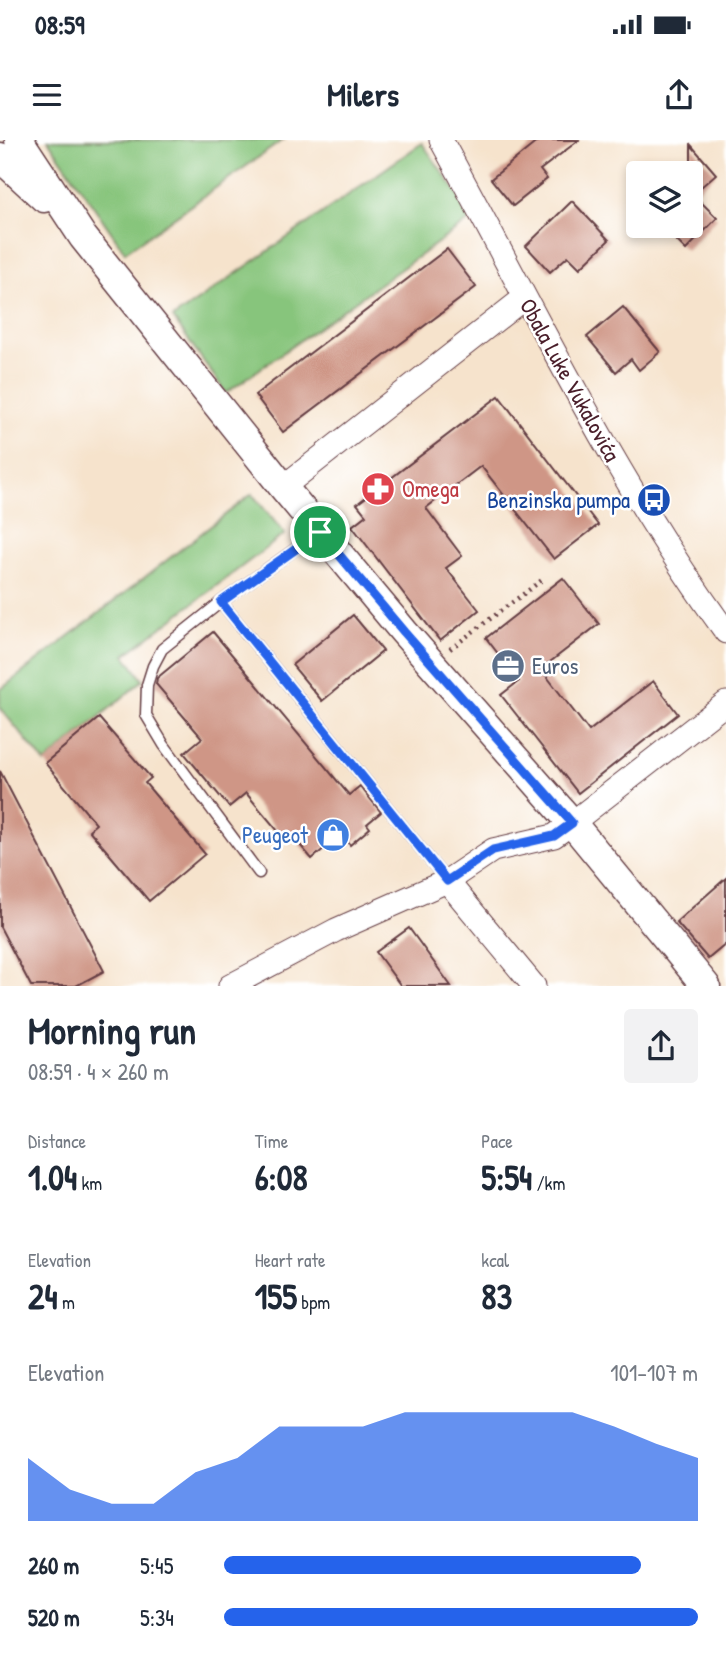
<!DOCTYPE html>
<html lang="en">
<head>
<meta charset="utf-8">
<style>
  :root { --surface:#fff; --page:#f2f2f3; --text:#1f2937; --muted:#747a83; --accent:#2563eb }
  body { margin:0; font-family:"Patrick Hand",sans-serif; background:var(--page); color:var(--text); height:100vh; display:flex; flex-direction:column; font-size:26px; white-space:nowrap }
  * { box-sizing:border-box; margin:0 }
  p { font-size:23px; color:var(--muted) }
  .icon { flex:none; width:38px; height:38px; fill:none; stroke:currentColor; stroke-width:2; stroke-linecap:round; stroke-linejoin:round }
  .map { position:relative; height:846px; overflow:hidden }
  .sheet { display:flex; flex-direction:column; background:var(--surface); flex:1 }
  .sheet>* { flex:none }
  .controls { position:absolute; left:626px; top:21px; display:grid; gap:14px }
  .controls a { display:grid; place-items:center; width:77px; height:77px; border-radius:7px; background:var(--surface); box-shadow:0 4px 10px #0003; font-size:35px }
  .pin { position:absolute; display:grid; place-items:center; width:60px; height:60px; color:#fff; margin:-30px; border:4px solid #fff; border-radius:50%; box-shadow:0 2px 7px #0007 }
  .round { display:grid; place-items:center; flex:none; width:74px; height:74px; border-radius:7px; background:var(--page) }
  .head { display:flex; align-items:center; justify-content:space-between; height:119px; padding:0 28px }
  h1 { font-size:38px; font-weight:800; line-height:52px }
  .figures { display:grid; grid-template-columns:repeat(3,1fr); gap:10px; height:119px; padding:7px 28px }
  .figures div { display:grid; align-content:center }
  .figures b { font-size:35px; font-weight:800 }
  .figures small { font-size:19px; font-weight:400 }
  .figures p { font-size:19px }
  .chart { height:196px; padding:14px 28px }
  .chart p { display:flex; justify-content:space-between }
  .chart svg { width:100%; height:126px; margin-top:7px; fill:var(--accent); opacity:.7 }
  ul { padding:0 28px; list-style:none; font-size:23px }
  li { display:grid; grid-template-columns:112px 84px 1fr; align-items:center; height:52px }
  li i { height:18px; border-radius:9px; background:var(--accent) }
  .status { display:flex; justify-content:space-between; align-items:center; height:49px; padding:0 35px; background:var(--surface); direction:ltr }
  .status svg { height:19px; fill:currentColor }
  header { display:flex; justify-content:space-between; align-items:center; height:91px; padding:0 28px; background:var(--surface); font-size:32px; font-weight:800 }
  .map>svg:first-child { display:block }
  .green { fill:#87c57b; stroke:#687253; stroke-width:2 }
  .building { fill:#cf9686 }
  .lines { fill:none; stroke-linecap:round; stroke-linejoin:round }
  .service-casing { stroke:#643c43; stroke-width:13 }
  .minor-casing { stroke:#643c43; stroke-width:25 }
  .tertiary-casing { stroke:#643c43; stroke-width:31 }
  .path { stroke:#643c43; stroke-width:4.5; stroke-dasharray:2 5; stroke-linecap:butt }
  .service { stroke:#fff; stroke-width:10 }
  .minor { stroke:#fff; stroke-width:23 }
  .tertiary { stroke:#fff; stroke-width:28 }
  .route-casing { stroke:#fff; stroke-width:14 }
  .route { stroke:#2563eb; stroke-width:9 }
  .labels { text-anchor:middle; stroke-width:5; stroke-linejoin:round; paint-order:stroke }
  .street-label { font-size:23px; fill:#4a1f2b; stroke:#fff }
  .health-label { font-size:23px; fill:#be3a42; stroke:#fff; text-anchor:start }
  .transit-label { font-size:23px; fill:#164399; stroke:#fff; text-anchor:end }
  .service-label { font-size:23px; fill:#4e5e75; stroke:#fff; text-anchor:start }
  .shop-label { font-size:23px; fill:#366cbe; stroke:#fff; text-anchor:end }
</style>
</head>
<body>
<div class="status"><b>08:59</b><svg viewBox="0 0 49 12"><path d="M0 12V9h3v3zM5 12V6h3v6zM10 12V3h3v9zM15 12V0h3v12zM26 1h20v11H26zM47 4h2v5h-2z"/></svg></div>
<header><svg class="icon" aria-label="menu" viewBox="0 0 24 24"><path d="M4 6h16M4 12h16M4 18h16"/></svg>Milers<svg class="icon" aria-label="share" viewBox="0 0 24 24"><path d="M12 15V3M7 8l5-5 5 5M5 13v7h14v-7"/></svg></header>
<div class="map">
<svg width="726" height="846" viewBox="0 0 726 846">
  <rect width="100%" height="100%" fill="#fff"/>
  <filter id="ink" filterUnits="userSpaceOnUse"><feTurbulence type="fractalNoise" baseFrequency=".0143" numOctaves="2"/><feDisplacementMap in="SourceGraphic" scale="14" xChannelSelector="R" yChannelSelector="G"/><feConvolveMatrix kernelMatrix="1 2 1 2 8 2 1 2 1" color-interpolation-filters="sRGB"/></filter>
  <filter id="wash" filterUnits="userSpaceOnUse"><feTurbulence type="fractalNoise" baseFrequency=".00686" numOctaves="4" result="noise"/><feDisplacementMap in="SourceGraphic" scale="28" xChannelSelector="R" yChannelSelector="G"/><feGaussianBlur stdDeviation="1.57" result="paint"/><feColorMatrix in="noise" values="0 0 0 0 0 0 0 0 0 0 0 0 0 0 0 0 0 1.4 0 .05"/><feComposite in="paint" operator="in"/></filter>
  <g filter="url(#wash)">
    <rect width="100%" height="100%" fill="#f6e3cc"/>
    <g class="green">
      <path d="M 48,0 L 283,0 L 125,112 Z"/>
      <path d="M 422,3 L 474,77 L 226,253 L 173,178 Z"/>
      <path d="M 252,354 L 285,394 L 125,515 L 143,540 L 45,623 L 0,568 L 0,550 Z"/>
    </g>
    <g id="blocks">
      <g class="building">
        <path d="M 539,0 L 579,0 L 540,30 L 547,39 L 513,66 L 491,39 Z"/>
        <path d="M 691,5 L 716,34 L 693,54 L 717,78 L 686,110 L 662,86 L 691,86 Z"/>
        <path d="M 572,61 L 609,100 L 580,128 L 568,116 L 550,132 L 526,106 Z"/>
        <path d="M 447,109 L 476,147 L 283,292 L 255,255 Z"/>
        <path d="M 623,167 L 660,212 L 639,230 L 631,219 L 616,232 L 587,197 Z"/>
        <path d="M 499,256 L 598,385 L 554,419 L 481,326 L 426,368 L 462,416 L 446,428 L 479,470 L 440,501 L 352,386 L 366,375 L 357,364 Z"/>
        <path d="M 563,438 L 599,484 L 541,529 L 589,591 L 653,541 L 678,574 L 578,653 L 501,555 L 519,541 L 486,498 Z"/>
        <path d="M 353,475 L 383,511 L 322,561 L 292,525 Z"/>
        <path d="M 213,492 L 349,655 L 360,646 L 381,672 L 367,684 L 370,688 L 350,705 L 341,694 L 312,719 L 289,692 L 283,697 L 246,653 L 229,667 L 184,613 L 202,598 L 156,544 L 157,538 Z"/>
        <path d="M 99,578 L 151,638 L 145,643 L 205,714 L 149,761 L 89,690 L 96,684 L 45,623 Z"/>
        <path d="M 0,631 L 104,831 L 76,846 L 31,846 L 0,787 Z"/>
        <path d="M 726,738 L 726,804 L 708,819 L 676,782 Z"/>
        <path d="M 409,788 L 451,846 L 401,846 L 376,812 Z"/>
      </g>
    </g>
  </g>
  <g filter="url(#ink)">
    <use href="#blocks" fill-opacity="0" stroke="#643c43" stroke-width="2"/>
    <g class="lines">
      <g class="service-casing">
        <g id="service">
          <path d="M 221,462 L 447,741"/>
          <path d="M 259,733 L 164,605 L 146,575 L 147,545 L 153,526 L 162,509 L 221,462 L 318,393"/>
        </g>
      </g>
      <g class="minor-casing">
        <g id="minor">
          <path d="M 441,0 C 532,166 614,339 726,492"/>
          <path d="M 283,347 L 524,158"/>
          <path d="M 447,741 L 534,846"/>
          <path d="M 230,846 L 336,790 L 447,741 L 493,710 L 554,696 L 572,683 L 726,563"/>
        </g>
      </g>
      <g class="tertiary-casing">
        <g id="tertiary">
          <path d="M 19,0 L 83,97 L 283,347 L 404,492 L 572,683 L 706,846"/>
          <path d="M 0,17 L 44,58"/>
        </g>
      </g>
      <path class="path" d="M 450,509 L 542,440"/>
      <use href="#service" class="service"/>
      <use href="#minor" class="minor"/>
      <use href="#tertiary" class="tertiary"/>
    </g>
  </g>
  <g class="lines" filter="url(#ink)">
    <g class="route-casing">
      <path id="route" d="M 320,392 L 404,492 L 572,683 L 554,696 L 493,710 L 447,741 L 221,462 Z"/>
    </g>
    <use href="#route" class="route"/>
  </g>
  <defs>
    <g id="pharmacy-disc" transform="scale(1.75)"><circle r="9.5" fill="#e0444e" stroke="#fff"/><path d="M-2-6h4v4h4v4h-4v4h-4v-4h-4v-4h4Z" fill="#fff"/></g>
    <g id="bus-disc" transform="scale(1.75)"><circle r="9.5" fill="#1a4fb4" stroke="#fff"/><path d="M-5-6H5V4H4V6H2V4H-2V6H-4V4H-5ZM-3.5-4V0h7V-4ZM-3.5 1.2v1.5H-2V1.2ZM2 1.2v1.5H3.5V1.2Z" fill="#fff"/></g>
    <g id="office-disc" transform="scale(1.75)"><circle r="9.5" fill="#5c6f8a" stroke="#fff"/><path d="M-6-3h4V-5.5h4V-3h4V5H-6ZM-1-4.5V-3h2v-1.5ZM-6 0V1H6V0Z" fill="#fff"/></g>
    <g id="shop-disc" transform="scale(1.75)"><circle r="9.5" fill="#3f7fe0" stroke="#fff"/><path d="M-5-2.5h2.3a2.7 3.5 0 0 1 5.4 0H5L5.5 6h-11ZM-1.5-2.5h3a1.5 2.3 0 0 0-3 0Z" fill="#fff"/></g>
  </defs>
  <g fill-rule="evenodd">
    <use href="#pharmacy-disc" x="378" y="349"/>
    <use href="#bus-disc" x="654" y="360"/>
    <use href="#office-disc" x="508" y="526"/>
    <use href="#shop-disc" x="333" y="695"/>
  </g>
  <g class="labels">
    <g class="street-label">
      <text transform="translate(570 240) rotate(61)" y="8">Obala Luke Vukalovića</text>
    </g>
    <g class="health-label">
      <text x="402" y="357">Omega</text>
    </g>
    <g class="transit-label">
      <text x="630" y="368">Benzinska pumpa</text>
    </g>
    <g class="service-label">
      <text x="532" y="534">Euros</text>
    </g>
    <g class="shop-label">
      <text x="308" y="703">Peugeot</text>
    </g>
  </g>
</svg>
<div class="controls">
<a><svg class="icon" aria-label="layers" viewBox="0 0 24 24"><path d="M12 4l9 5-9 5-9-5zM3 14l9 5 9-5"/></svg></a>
</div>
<div class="pin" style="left:320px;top:392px;background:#1e9e55"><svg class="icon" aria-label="arrive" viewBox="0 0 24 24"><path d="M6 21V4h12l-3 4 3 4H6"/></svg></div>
</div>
<section class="sheet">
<div class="head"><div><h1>Morning run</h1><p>08:59 · 4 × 260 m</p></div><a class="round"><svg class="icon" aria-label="share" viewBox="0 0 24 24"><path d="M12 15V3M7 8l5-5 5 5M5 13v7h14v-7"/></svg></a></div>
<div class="figures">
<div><p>Distance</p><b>1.04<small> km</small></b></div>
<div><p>Time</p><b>6:08</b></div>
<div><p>Pace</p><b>5:54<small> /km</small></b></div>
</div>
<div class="figures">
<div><p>Elevation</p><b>24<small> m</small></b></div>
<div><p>Heart rate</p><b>155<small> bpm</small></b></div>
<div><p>kcal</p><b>83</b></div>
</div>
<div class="chart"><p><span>Elevation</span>101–107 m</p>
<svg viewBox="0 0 160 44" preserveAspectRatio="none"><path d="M0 44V22L10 33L20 38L30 38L40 27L50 22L60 11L70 11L80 11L90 6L100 6L110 6L120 6L130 6L140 11L150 17L160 22V44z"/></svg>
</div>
<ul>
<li><b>260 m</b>5:45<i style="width:88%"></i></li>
<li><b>520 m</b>5:34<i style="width:100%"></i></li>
</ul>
</section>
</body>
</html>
